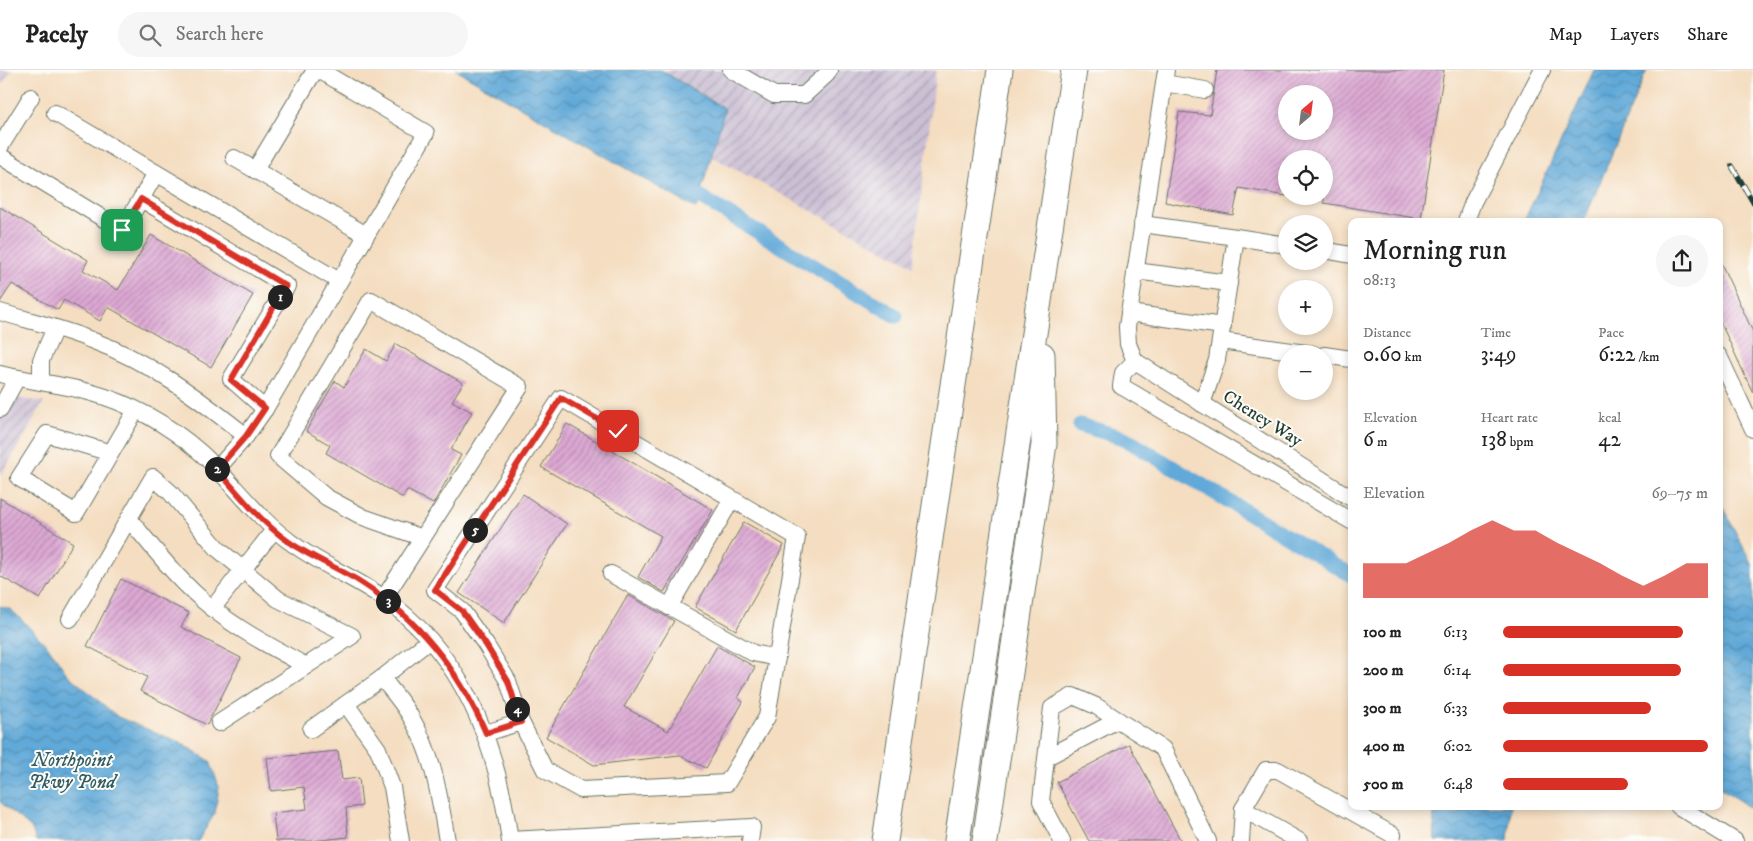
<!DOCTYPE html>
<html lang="en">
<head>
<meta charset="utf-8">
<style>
  :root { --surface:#fff; --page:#f6f6f6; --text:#222; --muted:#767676; --line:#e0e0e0; --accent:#d93025 }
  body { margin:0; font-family:"IM FELL DW Pica",serif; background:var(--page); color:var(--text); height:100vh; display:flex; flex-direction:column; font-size:19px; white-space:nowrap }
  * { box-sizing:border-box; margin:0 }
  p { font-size:16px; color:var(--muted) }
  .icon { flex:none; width:28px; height:28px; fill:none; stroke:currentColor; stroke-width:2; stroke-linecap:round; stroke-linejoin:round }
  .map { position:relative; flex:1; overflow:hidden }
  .panel { position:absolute; left:1348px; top:148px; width:375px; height:592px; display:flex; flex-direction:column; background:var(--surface); border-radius:10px; box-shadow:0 2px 8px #0003 }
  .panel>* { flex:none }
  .needle { width:32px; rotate:28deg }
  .fabs { position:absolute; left:1278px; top:15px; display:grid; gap:10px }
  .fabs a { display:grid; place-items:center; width:55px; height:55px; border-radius:50%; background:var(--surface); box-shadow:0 2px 8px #0003; font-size:25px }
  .pin { position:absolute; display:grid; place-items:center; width:42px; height:42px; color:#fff; margin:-21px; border-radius:10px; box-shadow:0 2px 8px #0006 }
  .km { position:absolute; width:25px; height:25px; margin:-12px; border-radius:50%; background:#222; color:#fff; font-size:14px; line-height:25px; text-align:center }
  .round { display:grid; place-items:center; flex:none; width:52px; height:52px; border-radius:26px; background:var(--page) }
  .headline { display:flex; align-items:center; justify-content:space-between; height:85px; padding:0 15px }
  h1 { font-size:28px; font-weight:600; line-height:38px }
  .metrics { display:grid; grid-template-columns:repeat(3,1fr); gap:8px; height:85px; padding:5px 15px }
  .metrics div { display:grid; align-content:center }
  .metrics b { font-size:21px; font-weight:600 }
  .metrics small { font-size:14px; font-weight:400 }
  .metrics p { font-size:14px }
  .chart { height:140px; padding:10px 15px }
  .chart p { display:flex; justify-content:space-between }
  .chart svg { width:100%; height:90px; margin-top:5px; fill:var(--accent); opacity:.7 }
  ul { padding:0 15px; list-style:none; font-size:16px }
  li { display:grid; grid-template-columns:80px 60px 1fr; align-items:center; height:38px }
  li i { height:12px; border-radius:6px; background:var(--accent) }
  header { display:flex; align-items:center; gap:30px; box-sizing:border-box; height:70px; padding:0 25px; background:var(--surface); border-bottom:1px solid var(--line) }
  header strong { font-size:24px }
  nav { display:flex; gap:28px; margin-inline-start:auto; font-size:18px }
  .search { width:350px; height:45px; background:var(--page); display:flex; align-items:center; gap:12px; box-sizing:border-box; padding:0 18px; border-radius:28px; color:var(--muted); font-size:19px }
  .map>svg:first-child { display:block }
  .industrial { fill:url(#industrial-furrows) }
  .water { fill:url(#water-waves); stroke:#407386 }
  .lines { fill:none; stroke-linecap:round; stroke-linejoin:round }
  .canal { stroke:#60a9d8; stroke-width:15 }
  .building { fill:url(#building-hatch); fill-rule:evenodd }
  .minor-casing { stroke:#6a7565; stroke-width:18 }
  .highway-casing { stroke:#6a7565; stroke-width:27 }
  .minor { stroke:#fff; stroke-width:16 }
  .highway { stroke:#fff; stroke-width:25 }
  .rail-casing { stroke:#1f3d34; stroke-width:5.5 }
  .rail { stroke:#fdfcf7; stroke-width:4; stroke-dasharray:11; stroke-linecap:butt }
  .route-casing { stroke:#fff; stroke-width:10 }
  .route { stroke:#d93025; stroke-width:6 }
  .labels { text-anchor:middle; stroke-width:4; stroke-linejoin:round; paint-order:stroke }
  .street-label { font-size:18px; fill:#1f3d34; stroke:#fdfcf7 }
  .water-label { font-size:19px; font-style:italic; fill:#325d65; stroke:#fdfcf7 }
</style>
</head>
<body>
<header>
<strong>Pacely</strong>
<div class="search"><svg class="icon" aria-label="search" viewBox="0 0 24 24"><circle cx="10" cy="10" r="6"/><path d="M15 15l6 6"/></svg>Search here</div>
<nav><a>Map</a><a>Layers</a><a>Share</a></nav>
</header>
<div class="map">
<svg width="1753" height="771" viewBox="0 0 1753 771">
  <defs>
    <pattern id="industrial-furrows" width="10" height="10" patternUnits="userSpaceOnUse" patternTransform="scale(1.25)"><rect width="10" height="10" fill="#cbbfd4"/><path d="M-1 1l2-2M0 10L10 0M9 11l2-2" fill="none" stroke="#a49cad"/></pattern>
    <pattern id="water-waves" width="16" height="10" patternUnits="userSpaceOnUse" patternTransform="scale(1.25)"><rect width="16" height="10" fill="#60a9d8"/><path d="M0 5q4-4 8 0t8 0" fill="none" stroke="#4f8bb0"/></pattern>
    <pattern id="building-hatch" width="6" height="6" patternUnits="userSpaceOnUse" patternTransform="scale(1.25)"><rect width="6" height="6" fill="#dda8d4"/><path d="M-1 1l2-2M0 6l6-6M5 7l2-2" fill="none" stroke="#b38aad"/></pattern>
  </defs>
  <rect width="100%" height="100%" fill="#fdfcf7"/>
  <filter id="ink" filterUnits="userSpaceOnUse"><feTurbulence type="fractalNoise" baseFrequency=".02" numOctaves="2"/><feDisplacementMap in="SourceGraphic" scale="10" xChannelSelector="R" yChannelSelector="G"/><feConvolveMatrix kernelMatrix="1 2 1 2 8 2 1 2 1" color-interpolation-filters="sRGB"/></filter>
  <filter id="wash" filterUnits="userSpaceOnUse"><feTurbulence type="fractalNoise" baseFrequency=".0096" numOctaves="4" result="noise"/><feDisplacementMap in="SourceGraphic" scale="20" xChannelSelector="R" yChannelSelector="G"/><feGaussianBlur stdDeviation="1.12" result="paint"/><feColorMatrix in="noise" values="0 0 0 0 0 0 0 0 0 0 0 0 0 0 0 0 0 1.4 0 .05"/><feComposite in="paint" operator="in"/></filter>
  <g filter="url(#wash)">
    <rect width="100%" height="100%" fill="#f4ddc0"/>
    <g class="industrial">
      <path d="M 0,0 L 11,0 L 0,19 Z"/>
      <path d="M 661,0 L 936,0 L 913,196 L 711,86 L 725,39 Z"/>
      <path d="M 0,326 L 44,332 L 0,407 Z"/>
    </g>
    <g class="water">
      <path d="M 456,0 L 661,0 L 725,39 L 696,139 Z"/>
      <path d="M 1594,0 L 1647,0 L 1584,151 L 1524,151 Z"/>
      <path d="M 1719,430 L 1753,496 L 1753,740 L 1719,717 Z"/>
      <path d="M 0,536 L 10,539 L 20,548 L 50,579 L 67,604 L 118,647 L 185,675 L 210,691 L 219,717 L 215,743 L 198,771 L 36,771 L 32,759 L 0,732 Z"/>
      <path d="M 1433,736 L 1511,736 L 1508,771 L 1435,771 Z"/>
    </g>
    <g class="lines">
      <g class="canal">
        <path d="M 682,116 L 896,246"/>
        <path d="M 1080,355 L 1124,368 L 1351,505"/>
      </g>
    </g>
    <g id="blocks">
      <g class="building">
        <path d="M 1217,0 L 1444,0 L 1421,149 L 1324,133 L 1324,89 L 1286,89 L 1286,126 L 1239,118 L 1233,145 L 1165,132 L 1179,42 L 1210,45 ZM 1286,24 L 1324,24 L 1324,61 L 1286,61 Z"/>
        <path d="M 0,137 L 88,190 L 83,200 L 118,220 L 151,165 L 253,225 L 211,297 L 108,237 L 100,251 L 64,230 L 58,240 L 12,214 L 0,232 Z"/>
        <path d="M 1719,189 L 1753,262 L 1753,323 L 1719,249 Z"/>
        <path d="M 396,274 L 463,313 L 452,331 L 472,342 L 451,380 L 461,385 L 433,434 L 407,420 L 403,428 L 326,383 L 330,375 L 306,361 L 335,311 L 344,317 L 366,279 L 386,291 Z"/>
        <path d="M 567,354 L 713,440 L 664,522 L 638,507 L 661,466 L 541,397 Z"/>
        <path d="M 523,424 L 567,454 L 504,553 L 459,523 Z"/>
        <path d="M 0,428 L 73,473 L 40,529 L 0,506 Z"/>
        <path d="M 744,452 L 784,475 L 736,560 L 695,537 Z"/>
        <path d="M 121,509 L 189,543 L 181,557 L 241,588 L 207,655 L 140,621 L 147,607 L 87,576 Z"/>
        <path d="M 628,525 L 674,551 L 624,637 L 668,661 L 717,576 L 755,597 L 738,628 L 743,632 L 706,698 L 679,685 L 594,695 L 546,667 Z"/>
        <path d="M 1129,674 L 1181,771 L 1089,771 L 1057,712 Z"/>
        <path d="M 338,681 L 342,710 L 359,708 L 362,736 L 346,738 L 348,767 L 312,771 L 276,771 L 273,743 L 307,739 L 304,717 L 271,721 L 267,688 Z"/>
      </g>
    </g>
  </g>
  <g filter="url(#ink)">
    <use href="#blocks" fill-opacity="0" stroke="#6a7565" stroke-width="1"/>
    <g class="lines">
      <g class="minor-casing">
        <g id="minor">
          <path d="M 315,0 L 255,100 L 366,165"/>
          <path d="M 731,0 L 774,25 L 804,25 L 827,4 L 829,0"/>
          <path d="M 1166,0 L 1127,257 L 1128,274 L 1135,291 L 1351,428"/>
          <path d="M 1164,13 L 1205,20"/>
          <path d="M 55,43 L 339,211"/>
          <path d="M 0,77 L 31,27"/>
          <path d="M 0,86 L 122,160 L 141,129 L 287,216 L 231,309 L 265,339 L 426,63 L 319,0"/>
          <path d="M 234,88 L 255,100"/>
          <path d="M 141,129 L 156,103"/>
          <path d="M 1466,151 L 1473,132 L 1542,0"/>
          <path d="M 1142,154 L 1236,167"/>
          <path d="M 1324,180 L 1351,185"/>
          <path d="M 1135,201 L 1229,213"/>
          <path d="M 0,242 C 30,251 62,258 91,270 C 149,291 198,328 246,366 L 265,339"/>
          <path d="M 1129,243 L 1223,256"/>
          <path d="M 1221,271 L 1313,284"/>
          <path d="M 1324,285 L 1351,289"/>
          <path d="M 1719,286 L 1753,359"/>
          <path d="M 1135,291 L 1123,303 L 1121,316 L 1351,451"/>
          <path d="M 0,304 C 29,311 60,314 89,322 C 130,333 169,355 201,383 C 232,411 255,446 289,471 C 320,495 357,508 389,532 C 466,589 498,679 510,771"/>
          <path d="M 41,312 L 41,290 L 55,258"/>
          <path d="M 1202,334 L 1217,290 L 1236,167 L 1286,175"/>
          <path d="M 0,339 L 17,308"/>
          <path d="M 111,383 L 47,364 L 19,408 L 76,443 L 136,340"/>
          <path d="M 217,399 L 246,366"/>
          <path d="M 129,449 C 155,480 180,513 212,538 C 240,561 274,578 306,596"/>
          <path d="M 611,504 L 753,583 L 777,588"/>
          <path d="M 384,528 L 520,317 L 371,230 L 278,386 L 326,427 L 363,447 L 423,468"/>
          <path d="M 669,537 L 732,429"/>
          <path d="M 212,539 L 274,460"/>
          <path d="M 70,549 L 153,407 L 170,422 L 218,479 L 278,529 L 352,566 L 219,653"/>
          <path d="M 382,608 L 430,570"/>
          <path d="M 346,634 L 378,679 L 392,717 L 401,771"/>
          <path d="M 311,659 L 382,608 C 392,621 404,634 412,649 C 434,686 440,730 447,771"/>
          <path d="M 486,663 L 521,652 L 545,700 L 581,720 L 727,713 L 767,647 L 797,467 L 561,328 L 435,520 L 462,541 L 486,575 L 508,611 L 521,652"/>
          <path d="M 1047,687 L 1118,650"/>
          <path d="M 1678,736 L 1735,771"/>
          <path d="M 1243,739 L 1266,700 L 1278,700 L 1393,765"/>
          <path d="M 510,770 L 752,757 L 750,771"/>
          <path d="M 1062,771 L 1041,731 L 1052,638 L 1073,626 L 1096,636 L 1163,679 L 1208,771"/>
          <path d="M 1241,771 L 1243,739 L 1299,771"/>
        </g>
      </g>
      <g class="highway-casing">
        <g id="highway">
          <path d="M 885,771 L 1000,0"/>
          <path d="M 957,771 L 1074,0"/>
          <path d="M 985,771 L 1044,374 L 1042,285"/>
        </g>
      </g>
      <use href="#minor" class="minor"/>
      <use href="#highway" class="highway"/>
      <g class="rail-casing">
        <path id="rail" d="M 1732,96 L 1753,132"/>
      </g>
      <use href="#rail" class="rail"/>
    </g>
  </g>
  <g class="lines" filter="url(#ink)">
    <g class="route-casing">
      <path id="route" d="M 122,160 L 141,129 L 286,216 L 231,310 L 265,338 L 246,366 L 217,399 C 239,425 261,452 289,472 C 312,488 339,498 362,513 C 420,550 459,601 486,663 L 521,652 L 508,611 L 486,575 L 462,541 L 435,520 L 561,328 L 618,361"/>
    </g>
    <use href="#route" class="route"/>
  </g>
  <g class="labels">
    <g class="street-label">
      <text transform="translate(1263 348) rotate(32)" y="6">Cheney Way</text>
    </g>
    <g class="water-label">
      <text x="72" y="696">Northpoint<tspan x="72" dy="22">Pkwy Pond</tspan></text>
    </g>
  </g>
</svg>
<div class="fabs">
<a><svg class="needle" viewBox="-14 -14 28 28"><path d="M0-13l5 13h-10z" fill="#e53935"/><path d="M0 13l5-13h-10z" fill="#767676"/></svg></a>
<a><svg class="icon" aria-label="locate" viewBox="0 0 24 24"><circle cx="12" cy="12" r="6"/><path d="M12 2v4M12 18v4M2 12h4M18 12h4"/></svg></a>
<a><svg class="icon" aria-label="layers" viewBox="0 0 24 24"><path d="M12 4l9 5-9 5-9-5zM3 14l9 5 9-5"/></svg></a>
<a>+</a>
<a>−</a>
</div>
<div class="pin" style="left:122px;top:160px;background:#1e9e55"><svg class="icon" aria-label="arrive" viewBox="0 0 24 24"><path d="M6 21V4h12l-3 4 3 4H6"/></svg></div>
<div class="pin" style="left:618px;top:361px;background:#d93025"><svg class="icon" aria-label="check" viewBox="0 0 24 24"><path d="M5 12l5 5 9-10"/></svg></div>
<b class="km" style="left:280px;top:227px">1</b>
<b class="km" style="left:217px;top:399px">2</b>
<b class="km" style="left:388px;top:531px">3</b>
<b class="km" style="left:517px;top:639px">4</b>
<b class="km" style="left:475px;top:460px">5</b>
<section class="panel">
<div class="headline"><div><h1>Morning run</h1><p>08:13</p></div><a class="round"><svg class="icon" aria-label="share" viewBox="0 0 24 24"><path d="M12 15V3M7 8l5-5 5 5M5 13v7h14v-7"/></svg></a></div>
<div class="metrics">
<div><p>Distance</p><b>0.60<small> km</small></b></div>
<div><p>Time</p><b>3:49</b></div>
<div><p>Pace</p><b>6:22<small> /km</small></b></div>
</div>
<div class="metrics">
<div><p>Elevation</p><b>6<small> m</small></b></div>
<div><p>Heart rate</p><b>138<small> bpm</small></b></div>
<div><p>kcal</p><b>42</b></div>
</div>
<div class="chart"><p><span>Elevation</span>69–75 m</p>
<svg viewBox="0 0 160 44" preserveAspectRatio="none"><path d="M0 44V27L10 27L20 27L30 22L40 17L50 11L60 6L70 11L80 11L90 17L100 22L110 27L120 33L130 38L140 33L150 27L160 27V44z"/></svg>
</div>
<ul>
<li><b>100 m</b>6:13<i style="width:88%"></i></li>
<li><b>200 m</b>6:14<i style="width:87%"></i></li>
<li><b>300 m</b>6:33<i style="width:72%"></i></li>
<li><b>400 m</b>6:02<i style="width:100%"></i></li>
<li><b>500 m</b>6:48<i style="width:61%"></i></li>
</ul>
</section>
</div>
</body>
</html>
